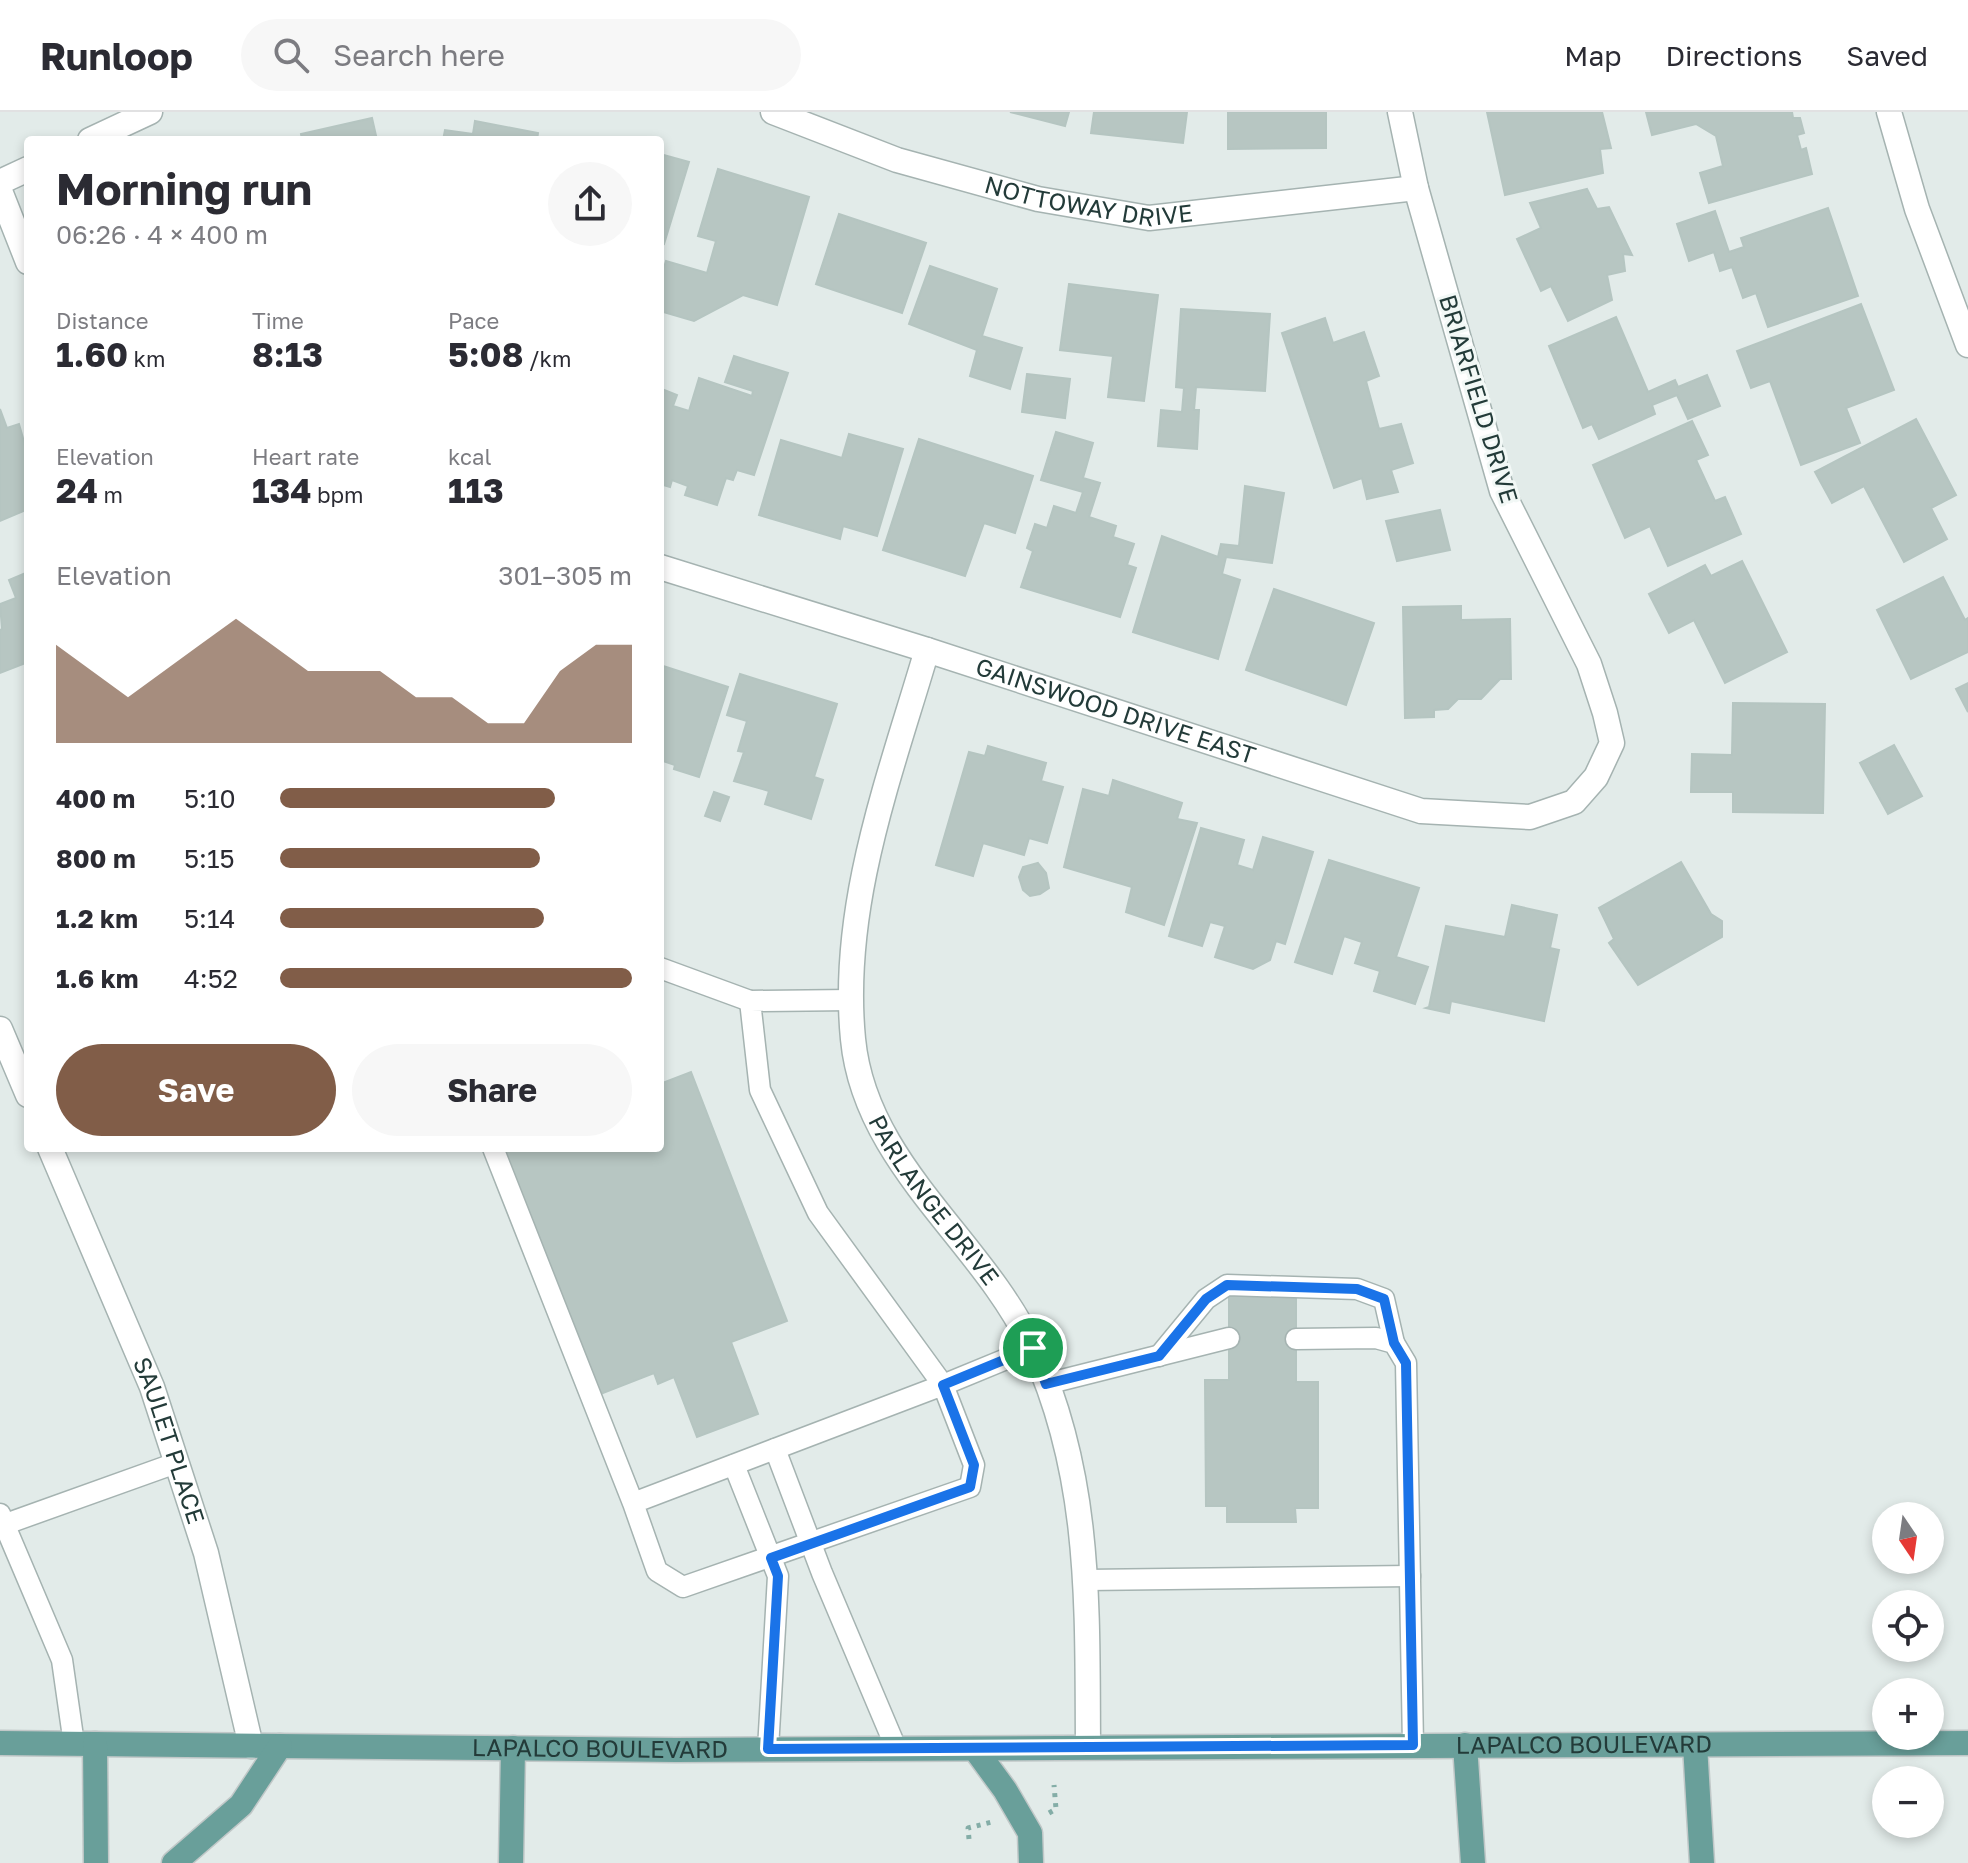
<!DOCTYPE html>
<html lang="en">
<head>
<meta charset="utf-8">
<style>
  :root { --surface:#fff; --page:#f7f7f7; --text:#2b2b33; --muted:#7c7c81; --line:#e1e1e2; --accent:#815d48 }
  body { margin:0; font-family:"Golos Text",sans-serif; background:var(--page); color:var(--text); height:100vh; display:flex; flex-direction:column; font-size:30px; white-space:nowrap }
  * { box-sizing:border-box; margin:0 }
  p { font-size:26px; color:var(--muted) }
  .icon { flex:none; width:44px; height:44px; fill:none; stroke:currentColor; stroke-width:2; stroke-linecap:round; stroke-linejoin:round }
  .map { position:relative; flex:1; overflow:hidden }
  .panel { position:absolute; left:24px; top:24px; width:640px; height:1016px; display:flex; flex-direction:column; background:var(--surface); border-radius:8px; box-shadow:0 4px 12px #0003 }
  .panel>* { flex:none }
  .needle { width:52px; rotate:167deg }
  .buttons { position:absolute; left:1872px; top:1390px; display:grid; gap:16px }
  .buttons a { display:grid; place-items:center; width:72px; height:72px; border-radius:50%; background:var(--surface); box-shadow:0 4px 12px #0003; font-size:40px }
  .pin { position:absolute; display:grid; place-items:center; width:68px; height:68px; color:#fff; margin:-34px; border:4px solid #fff; border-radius:50%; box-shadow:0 2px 8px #0007 }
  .round { display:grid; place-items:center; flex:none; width:84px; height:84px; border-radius:42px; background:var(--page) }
  .summary { display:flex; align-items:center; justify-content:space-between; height:136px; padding:0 32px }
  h1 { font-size:44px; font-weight:700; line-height:60px }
  .figures { display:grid; grid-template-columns:repeat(3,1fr); gap:12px; height:136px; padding:8px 32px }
  .figures div { display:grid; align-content:center }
  .figures b { font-size:34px; font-weight:700 }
  .figures small { font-size:22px; font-weight:400 }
  .figures p { font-size:22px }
  .chart { height:224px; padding:16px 32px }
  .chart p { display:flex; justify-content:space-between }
  .chart svg { width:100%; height:144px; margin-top:8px; fill:var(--accent); opacity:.7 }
  .action { display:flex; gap:16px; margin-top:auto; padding:16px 32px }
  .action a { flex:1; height:92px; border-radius:48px; background:var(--accent); color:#fff; font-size:32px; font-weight:700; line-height:92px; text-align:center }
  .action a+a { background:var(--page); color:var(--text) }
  ul { padding:0 32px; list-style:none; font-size:26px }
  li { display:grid; grid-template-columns:128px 96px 1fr; align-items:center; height:60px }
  li i { height:20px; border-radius:10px; background:var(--accent) }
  header { display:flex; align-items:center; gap:48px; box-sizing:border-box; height:112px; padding:0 40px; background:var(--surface); border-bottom:2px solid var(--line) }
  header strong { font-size:38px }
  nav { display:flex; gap:44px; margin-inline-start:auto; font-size:28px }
  .search { width:560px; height:72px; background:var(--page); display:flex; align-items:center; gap:20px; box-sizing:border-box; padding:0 28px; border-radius:44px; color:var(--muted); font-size:30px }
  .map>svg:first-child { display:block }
  .building { fill:#b7c6c2; stroke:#b5c5c1; stroke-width:2 }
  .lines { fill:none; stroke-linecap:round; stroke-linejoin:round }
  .service-casing { stroke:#a5b3b1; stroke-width:23 }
  .minor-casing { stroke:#a5b3b1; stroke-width:27 }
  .primary-casing { stroke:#c1c8c8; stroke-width:27 }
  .path { stroke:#84ada7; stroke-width:5; stroke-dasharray:4 6; stroke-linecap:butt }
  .service { stroke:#fff; stroke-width:20 }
  .minor { stroke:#fff; stroke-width:24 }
  .primary { stroke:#699f9a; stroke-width:24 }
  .route-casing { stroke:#fff; stroke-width:16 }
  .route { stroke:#1a73e8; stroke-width:10 }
  .labels { text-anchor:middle; stroke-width:6; stroke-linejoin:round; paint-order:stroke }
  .street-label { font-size:24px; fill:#233b39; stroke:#f2f8f6 }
</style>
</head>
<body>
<header>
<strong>Runloop</strong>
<div class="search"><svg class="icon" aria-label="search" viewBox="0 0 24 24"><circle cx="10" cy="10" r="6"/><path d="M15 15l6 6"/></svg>Search here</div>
<nav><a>Map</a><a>Directions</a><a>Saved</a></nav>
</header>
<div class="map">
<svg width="1968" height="1751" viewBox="0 0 1968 1751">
  <rect width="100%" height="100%" fill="#e2ebe9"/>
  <g class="building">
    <path d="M 1010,0 L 1069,0 L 1065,14 Z"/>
    <path d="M 1094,0 L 1187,0 L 1183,31 L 1091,21 Z"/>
    <path d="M 1228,0 L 1326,0 L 1326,36 L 1228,37 Z"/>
    <path d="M 1487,0 L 1602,0 L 1611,36 L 1600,37 L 1603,61 L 1505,83 Z"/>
    <path d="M 1646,0 L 1792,0 L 1793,6 L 1800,6 L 1804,21 L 1797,23 L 1801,38 L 1806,36 L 1812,62 L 1709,91 L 1700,61 L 1723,54 L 1716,24 L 1696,12 L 1652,23 Z"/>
    <path d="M 372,6 L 377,28 L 302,28 L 301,22 Z"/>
    <path d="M 475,9 L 538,21 L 537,28 L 443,28 L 445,18 L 473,22 Z"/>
    <path d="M 660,42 L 689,50 L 664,132 L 660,131 Z"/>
    <path d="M 718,57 L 809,85 L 777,193 L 743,183 L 694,209 L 660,199 L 660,169 L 666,149 L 707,161 L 716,129 L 698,124 Z"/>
    <path d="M 1587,77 L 1597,97 L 1609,95 L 1632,143 L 1623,142 L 1625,159 L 1607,163 L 1612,188 L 1568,209 L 1551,174 L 1541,179 L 1517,127 L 1541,116 L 1530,91 Z"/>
    <path d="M 1828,96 L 1858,184 L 1768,215 L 1756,181 L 1743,186 L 1732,155 L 1720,159 L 1714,140 L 1689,149 L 1677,112 L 1715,99 L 1729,140 L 1744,135 L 1741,126 Z"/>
    <path d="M 839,102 L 926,131 L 902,201 L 816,172 Z"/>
    <path d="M 930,154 L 997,177 L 982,224 L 1022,236 L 1010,277 L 970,264 L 977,238 L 909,212 Z"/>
    <path d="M 1069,172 L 1158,183 L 1144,289 L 1108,285 L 1113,244 L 1060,238 Z"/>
    <path d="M 1861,192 L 1894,278 L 1846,296 L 1860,331 L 1801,353 L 1770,269 L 1751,276 L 1737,239 Z"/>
    <path d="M 1181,197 L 1270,202 L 1265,279 L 1196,275 L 1194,298 L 1199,298 L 1197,337 L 1158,334 L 1161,298 L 1182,300 L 1184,276 L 1176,275 Z"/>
    <path d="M 1616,205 L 1648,280 L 1675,268 L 1678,275 L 1707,263 L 1720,294 L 1688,307 L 1677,283 L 1652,293 L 1655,302 L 1599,327 L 1592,312 L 1583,316 L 1549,234 Z"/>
    <path d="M 1325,206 L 1333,231 L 1364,220 L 1379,264 L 1366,269 L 1379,317 L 1401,312 L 1413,351 L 1391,358 L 1398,380 L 1367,387 L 1362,366 L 1334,376 L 1282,221 Z"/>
    <path d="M 734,244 L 788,261 L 754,363 L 737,358 L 733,368 L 726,366 L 717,393 L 685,383 L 688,374 L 672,368 L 670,375 L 660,372 L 660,282 L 662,277 L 677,283 L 673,294 L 689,299 L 699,266 L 752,284 L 753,279 L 725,270 Z"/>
    <path d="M 1027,262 L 1070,267 L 1065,306 L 1022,300 Z"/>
    <path d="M 0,297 L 7,316 L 19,312 L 28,344 L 28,397 L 0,409 Z"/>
    <path d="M 1916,307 L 1956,383 L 1931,396 L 1947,427 L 1904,450 L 1864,374 L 1832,391 L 1815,360 Z"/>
    <path d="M 1692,309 L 1708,343 L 1696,348 L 1715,389 L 1725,385 L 1741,422 L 1668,454 L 1650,414 L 1625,426 L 1593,353 Z"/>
    <path d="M 1056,320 L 1093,331 L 1083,366 L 1100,371 L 1089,405 L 1116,414 L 1113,425 L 1134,432 L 1127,453 L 1136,456 L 1120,505 L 1021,475 L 1033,439 L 1027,436 L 1035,412 L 1047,416 L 1054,394 L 1076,401 L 1083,380 L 1041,368 Z"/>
    <path d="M 849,322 L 903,337 L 877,424 L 843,414 L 840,427 L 759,403 L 781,328 L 842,346 Z"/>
    <path d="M 919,327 L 1033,364 L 1015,421 L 984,411 L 965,464 L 883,438 Z"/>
    <path d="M 1245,374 L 1284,381 L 1272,451 L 1226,445 L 1222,462 L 1240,468 L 1218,547 L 1133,520 L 1162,424 L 1218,445 L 1221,432 L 1239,434 Z"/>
    <path d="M 1440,398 L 1450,438 L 1397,449 L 1386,409 Z"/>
    <path d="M 1742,449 L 1787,540 L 1725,571 L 1694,508 L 1669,521 L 1649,482 L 1705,453 L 1711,464 Z"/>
    <path d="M 28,460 L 28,550 L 0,561 L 0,518 L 2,517 L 0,492 L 16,486 L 9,468 Z"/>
    <path d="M 1943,465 L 1965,508 L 1968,506 L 1968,540 L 1911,567 L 1877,498 Z"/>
    <path d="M 1274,477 L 1374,511 L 1346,593 L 1246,558 Z"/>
    <path d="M 1461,494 L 1461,508 L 1510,507 L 1511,567 L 1500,567 L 1481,587 L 1458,587 L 1448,597 L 1434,598 L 1434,605 L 1405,606 L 1403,495 Z"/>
    <path d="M 660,553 L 728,575 L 699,665 L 674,657 L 675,653 L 660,648 Z"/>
    <path d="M 740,562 L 837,592 L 814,665 L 823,668 L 811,707 L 765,692 L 769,679 L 734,669 L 744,640 L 738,639 L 747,609 L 727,603 Z"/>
    <path d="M 1968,571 L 1968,600 L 1956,577 Z"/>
    <path d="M 1733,591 L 1825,592 L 1823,701 L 1733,700 L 1733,680 L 1691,680 L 1692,642 L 1732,643 Z"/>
    <path d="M 1894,633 L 1922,684 L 1888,702 L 1860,651 Z"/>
    <path d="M 988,634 L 1046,651 L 1041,669 L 1063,675 L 1047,731 L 1029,726 L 1024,743 L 983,731 L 973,764 L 936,753 L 969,640 L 985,644 Z"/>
    <path d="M 1113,668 L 1182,691 L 1177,707 L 1197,711 L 1164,813 L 1126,800 L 1132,775 L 1064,755 L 1083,677 L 1109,684 Z"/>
    <path d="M 714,680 L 729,685 L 720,709 L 705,704 Z"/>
    <path d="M 1201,716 L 1244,728 L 1237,753 L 1253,758 L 1263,725 L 1313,740 L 1285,832 L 1276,829 L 1270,848 L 1253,857 L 1215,845 L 1225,814 L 1210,810 L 1202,834 L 1169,824 Z"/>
    <path d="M 1329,748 L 1419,776 L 1396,845 L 1428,855 L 1415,892 L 1374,879 L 1380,859 L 1355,851 L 1362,830 L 1344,824 L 1332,862 L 1295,850 Z"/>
    <path d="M 1681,750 L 1711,802 L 1722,809 L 1722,825 L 1638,873 L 1609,831 L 1614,827 L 1599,796 Z"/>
    <path d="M 1038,751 L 1046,761 L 1049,776 L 1040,782 L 1030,784 L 1023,778 L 1019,765 L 1023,755 Z"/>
    <path d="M 1512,793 L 1557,803 L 1550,836 L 1559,838 L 1544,909 L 1451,889 L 1449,901 L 1426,896 L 1429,895 L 1446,814 L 1505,825 Z"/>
    <path d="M 691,960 L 787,1209 L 731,1230 L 758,1302 L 697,1325 L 674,1265 L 658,1272 L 654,1261 L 598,1283 L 503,1036 L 660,1036 L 660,972 Z"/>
    <path d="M 1296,1182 L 1296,1270 L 1318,1270 L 1318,1396 L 1295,1396 L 1296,1410 L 1227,1410 L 1227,1394 L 1206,1394 L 1205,1268 L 1229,1268 L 1229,1183 Z"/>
  </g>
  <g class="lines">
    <g class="service-casing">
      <g id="service">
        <path d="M 660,856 L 750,889"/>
        <path d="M 852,888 L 750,889 L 760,978 L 818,1101 L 943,1273 L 1033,1236"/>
        <path d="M 493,1036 L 633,1391 L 657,1459 L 683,1475 L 970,1375 L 974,1353 L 943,1273 L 633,1391"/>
        <path d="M 1296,1227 L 1376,1226 L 1394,1231 L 1406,1251 L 1413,1633"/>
        <path d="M 1159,1244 L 1206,1187 L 1227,1173 L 1357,1177 L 1384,1187 L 1394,1231"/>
        <path d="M 1046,1272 L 1229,1226"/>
        <path d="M 775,1337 L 822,1461 L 896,1636"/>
        <path d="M 734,1353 L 778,1464 L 768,1637"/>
        <path d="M 0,1402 L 62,1548 L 74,1632"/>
        <path d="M 0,1414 L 176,1351"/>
        <path d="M 1086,1468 L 1410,1464"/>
      </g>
    </g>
    <g class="minor-casing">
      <g id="minor">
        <path id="s1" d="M 773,0 L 897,48 L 1038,87 L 1149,106 L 1416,76"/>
        <path d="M 1889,0 L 1917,97 L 1968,233"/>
        <path d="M 90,28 L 150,0"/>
        <path d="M 0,70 L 28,57"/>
        <path d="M 0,79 L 28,150"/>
        <path id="s2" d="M 660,455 L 927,538 L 1421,699 L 1530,705 L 1574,690 L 1596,665 L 1612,631 L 1605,601 L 1589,552 L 1502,379 L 1416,76 L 1400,0"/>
        <path id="s3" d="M 927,538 C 890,664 840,793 853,927 C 865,1053 983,1128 1033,1237 C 1092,1366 1087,1496 1088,1634"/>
        <path d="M 0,917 L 28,983"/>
        <path id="s4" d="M 50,1036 L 152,1275 L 206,1441 L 251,1634"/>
      </g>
    </g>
    <g class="primary-casing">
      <g id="primary">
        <path id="s5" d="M 0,1631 L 676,1638 L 1968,1631"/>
        <path d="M 95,1632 L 96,1751"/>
        <path d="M 1465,1633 L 1473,1751"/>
        <path d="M 1695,1633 L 1702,1751"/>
        <path d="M 975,1637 L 1005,1678 L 1030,1721 L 1031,1751"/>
        <path d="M 174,1751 L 241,1693 L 280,1634"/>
        <path d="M 511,1751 L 513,1636"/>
      </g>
    </g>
    <g class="path">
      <path d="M 1049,1701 L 1056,1697 L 1054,1673"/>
      <path d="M 969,1727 L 968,1716 L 992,1710"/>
    </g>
    <use href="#service" class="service"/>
    <use href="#minor" class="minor"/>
    <use href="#primary" class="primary"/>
  </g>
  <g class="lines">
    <g class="route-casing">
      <path id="route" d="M 1227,1173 L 1357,1177 L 1384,1187 L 1394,1231 L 1406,1251 L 1413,1633 L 768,1637 L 778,1464 L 771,1446 L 970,1375 L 974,1353 L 943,1273 L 1033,1236 L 1046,1272 L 1159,1244 L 1206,1187 Z"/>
    </g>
    <use href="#route" class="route"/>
  </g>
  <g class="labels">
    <g class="street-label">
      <text dy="8" stroke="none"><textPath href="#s1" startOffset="330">NOTTOWAY DRIVE</textPath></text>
      <text transform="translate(1478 287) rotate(73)" y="8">BRIARFIELD DRIVE</text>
      <text dy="8" stroke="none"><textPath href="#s2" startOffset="478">GAINSWOOD DRIVE EAST</textPath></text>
      <text dy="8" stroke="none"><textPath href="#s3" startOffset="582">PARLANGE DRIVE</textPath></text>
      <text dy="8" stroke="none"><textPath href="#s4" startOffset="316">SAULET PLACE</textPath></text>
      <text dy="8" stroke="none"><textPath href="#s5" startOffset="1584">LAPALCO BOULEVARD</textPath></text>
      <text dy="8" stroke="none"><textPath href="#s5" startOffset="600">LAPALCO BOULEVARD</textPath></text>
    </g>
  </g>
</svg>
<div class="buttons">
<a><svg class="needle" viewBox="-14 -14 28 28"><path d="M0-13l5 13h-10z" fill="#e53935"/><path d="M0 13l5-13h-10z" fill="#7c7c81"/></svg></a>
<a><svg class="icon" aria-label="locate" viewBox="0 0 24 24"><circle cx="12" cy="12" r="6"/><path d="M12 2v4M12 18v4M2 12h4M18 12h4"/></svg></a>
<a>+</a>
<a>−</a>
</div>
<div class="pin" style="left:1033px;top:1236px;background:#1e9e55"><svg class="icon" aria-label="arrive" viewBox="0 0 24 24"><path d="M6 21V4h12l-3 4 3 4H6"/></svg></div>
<section class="panel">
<div class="summary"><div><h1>Morning run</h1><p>06:26 · 4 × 400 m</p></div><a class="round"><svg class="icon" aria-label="share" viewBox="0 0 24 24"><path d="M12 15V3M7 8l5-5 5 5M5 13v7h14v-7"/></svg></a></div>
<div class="figures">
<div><p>Distance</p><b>1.60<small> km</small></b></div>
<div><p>Time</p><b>8:13</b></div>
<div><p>Pace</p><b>5:08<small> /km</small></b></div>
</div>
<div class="figures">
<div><p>Elevation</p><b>24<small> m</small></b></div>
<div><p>Heart rate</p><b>134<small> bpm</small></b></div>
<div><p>kcal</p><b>113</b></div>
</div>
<div class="chart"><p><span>Elevation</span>301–305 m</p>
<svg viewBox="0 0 160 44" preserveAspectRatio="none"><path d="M0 44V14L10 22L20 30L30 22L40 14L50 6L60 14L70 22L80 22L90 22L100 30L110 30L120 38L130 38L140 22L150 14L160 14V44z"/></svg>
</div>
<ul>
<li><b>400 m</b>5:10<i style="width:78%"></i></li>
<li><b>800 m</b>5:15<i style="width:74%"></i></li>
<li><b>1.2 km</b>5:14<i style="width:75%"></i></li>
<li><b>1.6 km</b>4:52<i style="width:100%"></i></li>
</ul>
<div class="action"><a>Save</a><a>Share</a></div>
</section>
</div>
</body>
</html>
